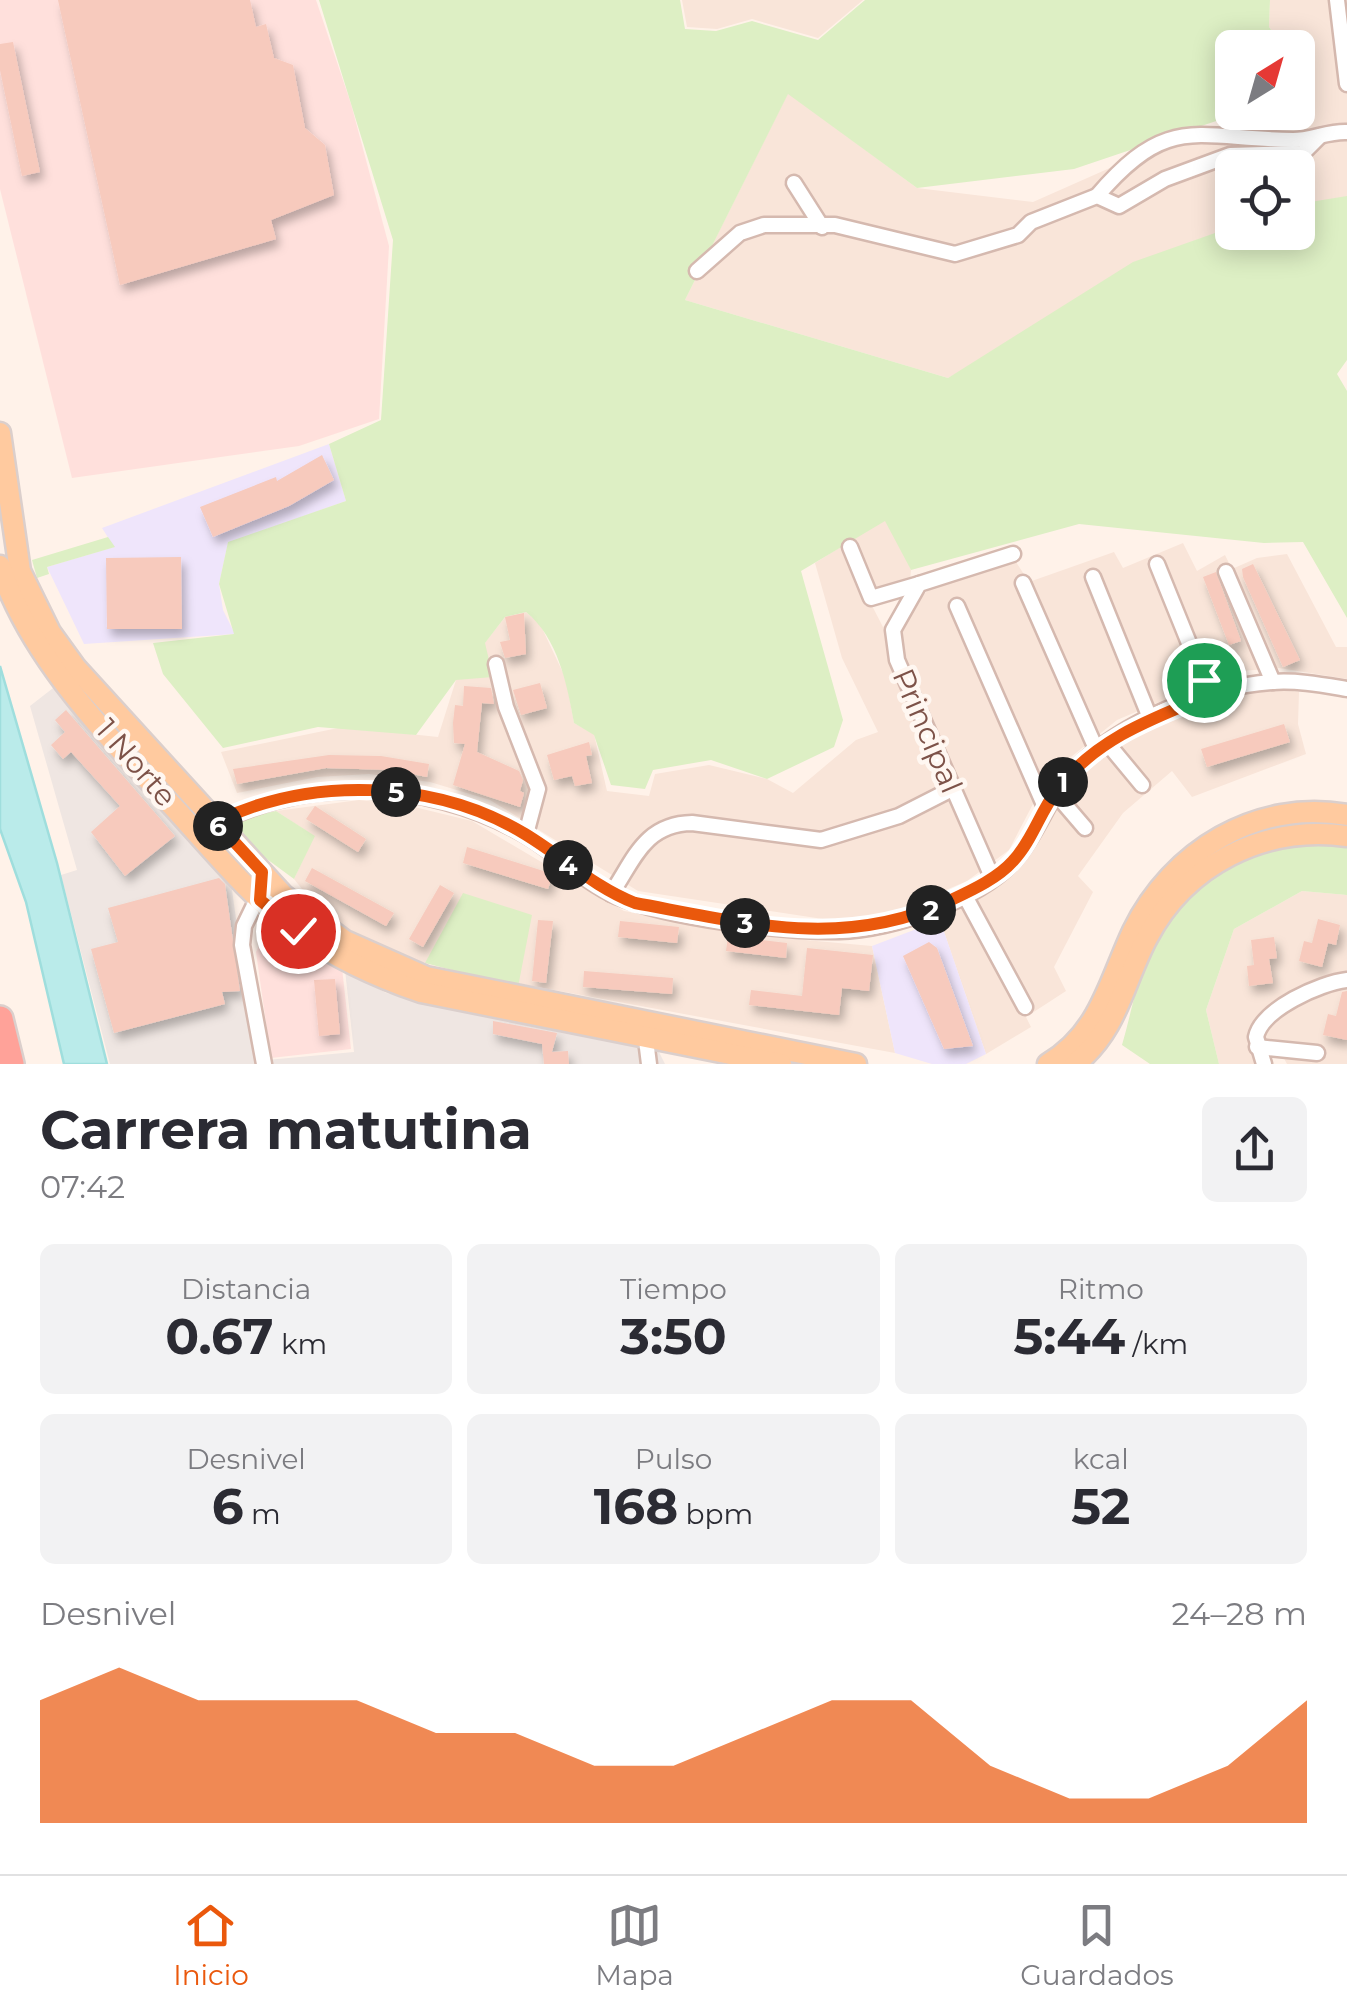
<!DOCTYPE html>
<html lang="es">
<head>
<meta charset="utf-8">
<style>
  :root { --surface:#fff; --page:#f2f2f3; --text:#2b2b33; --muted:#7c7c81; --line:#e1e1e2; --accent:#ea580c }
  body { margin:0; font-family:Montserrat,sans-serif; background:var(--page); color:var(--text); height:100vh; display:flex; flex-direction:column; font-size:38px; white-space:nowrap }
  * { box-sizing:border-box; margin:0 }
  p { font-size:32px; color:var(--muted) }
  .icon { flex:none; width:55px; height:55px; fill:none; stroke:currentColor; stroke-width:2; stroke-linecap:round; stroke-linejoin:round }
  .map { position:relative; height:1064px; overflow:hidden }
  .side { display:flex; flex-direction:column; background:var(--surface); flex:1 }
  .side>* { flex:none }
  .needle { width:65px; rotate:37deg }
  .tools { position:absolute; left:1215px; top:30px; display:grid; gap:20px }
  .tools a { display:grid; place-items:center; width:100px; height:100px; border-radius:15px; background:var(--surface); box-shadow:0 5px 25px #0003; font-size:50px }
  .pin { position:absolute; display:grid; place-items:center; width:85px; height:85px; color:#fff; margin:-42px; border:5px solid #fff; border-radius:50%; box-shadow:0 2px 10px #0007 }
  .km { position:absolute; width:50px; height:50px; margin:-25px; border-radius:50%; background:#222; color:#fff; font-size:28px; line-height:50px; text-align:center }
  .round { display:grid; place-items:center; flex:none; width:105px; height:105px; border-radius:15px; background:var(--page) }
  .headline { display:flex; align-items:center; justify-content:space-between; height:170px; padding:0 40px }
  h1 { font-size:55px; font-weight:700; line-height:75px }
  .stats { display:grid; grid-template-columns:repeat(3,1fr); gap:15px; height:170px; padding:10px 40px }
  .stats div { display:grid; align-content:center; border-radius:15px; background:var(--page); text-align:center }
  .stats b { font-size:50px; font-weight:700 }
  .stats small { font-size:28px; font-weight:400 }
  .stats p { font-size:28px }
  .chart { height:280px; padding:20px 40px }
  .chart p { display:flex; justify-content:space-between }
  .chart svg { width:100%; height:180px; margin-top:10px; fill:var(--accent); opacity:.7 }
  .tab-bar { display:flex; justify-content:space-around; align-items:center; height:140px; border-top:2px solid var(--line); background:var(--surface); font-size:28px; color:var(--muted) }
  .tab-bar a { display:grid; justify-items:center; gap:5px }
  .tab-bar .selected { color:var(--accent) }
  .map>svg:first-child { display:block }
  .residential { fill:#f9e5d9 }
  .commercial { fill:#ffe0dc }
  .industrial { fill:#efe6e2 }
  .education { fill:#efe5fb }
  .green { fill:#ddefc4 }
  .water { fill:#baebea; stroke:#9fdedd; stroke-width:2.5 }
  .building { fill:#f7cabd; filter:url(#shadow) }
  .lines { fill:none; stroke-linecap:round; stroke-linejoin:round }
  .street-casing { stroke:#d5b9af; stroke-width:19 }
  .primary-casing { stroke:#dbcfcc; stroke-width:25 }
  .highway-casing { stroke:#dbcfcc; stroke-width:30 }
  .street { stroke:#fff; stroke-width:14 }
  .primary { stroke:#ffca9f; stroke-width:20 }
  .highway { stroke:#ffa299; stroke-width:25 }
  .route-casing { stroke:#fff; stroke-width:20 }
  .route { stroke:#ea580c; stroke-width:12 }
  .labels { text-anchor:middle; stroke-width:9; stroke-linejoin:round; paint-order:stroke }
  .street-label { font-size:30px; fill:#7d5248; stroke:#fff7f1 }
</style>
</head>
<body>
<div class="map">
<svg width="1347" height="1064" viewBox="0 0 1347 1064">
  <defs>
    <filter id="shadow"><feDropShadow dx="4" dy="7" stdDeviation="5" flood-color="#0004"/></filter>
  </defs>
  <rect width="100%" height="100%" fill="#fff2e9"/>
  <g class="residential">
    <path d="M 682,0 L 863,0 L 818,38 L 752,19 L 717,29 L 687,27 Z"/>
    <path d="M 1270,0 L 1347,0 L 1347,199 L 1298,207 L 1298,168 L 1232,168 L 1232,230 L 948,378 L 685,300 L 788,93 L 917,188 L 1033,202 L 1182,136 L 1295,150 L 1310,87 L 1298,69 L 1298,48 L 1283,47 L 1269,27 Z"/>
    <path d="M 888,517 L 911,570 L 910,581 L 868,598 L 883,627 L 939,582 L 1016,562 L 1029,582 L 1114,552 L 1123,568 L 1183,543 L 1197,571 L 1225,555 L 1232,569 L 1257,558 L 1287,554 L 1336,647 L 1347,647 L 1347,679 L 1279,668 L 1230,672 L 1117,720 L 1061,765 L 1034,802 L 1009,850 L 967,881 L 892,913 L 862,919 L 836,921 L 638,891 L 490,800 L 430,782 L 369,774 L 317,777 L 237,793 L 221,752 L 343,727 L 438,737 L 456,680 L 505,617 L 526,612 L 540,624 L 566,679 L 574,723 L 594,734 L 607,791 L 649,796 L 655,774 L 709,765 L 767,779 L 793,793 L 856,740 L 878,732 L 842,658 L 815,563 Z"/>
    <path d="M 1265,686 L 1299,692 L 1298,724 L 1306,754 L 1192,797 L 1172,771 L 1123,813 L 1078,876 L 1093,892 L 1054,967 L 1066,991 L 1026,1017 L 1031,1027 L 986,1054 L 940,920 L 1020,868 L 1052,808 L 1105,754 L 1138,732 L 1213,697 Z"/>
    <path d="M 359,800 L 406,805 L 472,821 L 624,911 L 794,939 L 872,946 L 895,1053 L 473,975 L 396,955 L 323,915 L 294,879 L 314,836 L 276,811 Z"/>
    <path d="M 1302,891 L 1347,895 L 1347,1064 L 1287,1064 L 1274,1040 L 1250,1041 L 1259,1064 L 1219,1064 L 1206,1010 L 1234,929 Z"/>
  </g>
  <g class="commercial">
    <path d="M 0,0 L 316,0 L 351,104 L 389,246 L 379,419 L 299,446 L 72,478 L 0,189 Z"/>
    <path d="M 269,926 L 342,968 L 351,1049 L 271,1058 L 256,952 Z"/>
  </g>
  <path class="industrial" d="M 57,685 L 158,806 L 231,883 L 256,1061 L 354,1052 L 345,970 L 386,993 L 656,1046 L 665,1064 L 110,1064 L 61,875 L 77,870 L 30,706 Z"/>
  <g class="education">
    <path d="M 329,444 L 346,501 L 228,543 L 219,584 L 223,610 L 235,634 L 84,644 L 47,567 L 114,547 L 102,528 Z"/>
    <path d="M 940,920 L 986,1054 L 966,1064 L 932,1064 L 895,1053 L 872,946 Z"/>
  </g>
  <g class="green">
    <path d="M 319,0 L 680,0 L 685,29 L 716,31 L 752,21 L 818,40 L 865,0 L 1270,0 L 1269,27 L 1283,47 L 1232,48 L 1232,112 L 1298,112 L 1298,69 L 1310,87 L 1305,122 L 1231,116 L 1074,169 L 917,188 L 788,94 L 685,300 L 948,378 L 1133,262 L 1232,227 L 1232,232 L 1298,232 L 1298,204 L 1347,196 L 1347,360 L 1337,374 L 1347,391 L 1347,618 L 1303,542 L 1264,543 L 1079,524 L 911,570 L 885,521 L 801,571 L 843,720 L 834,747 L 767,779 L 711,760 L 653,770 L 645,789 L 611,785 L 594,735 L 574,723 C 567,684 558,638 526,612 L 505,617 L 485,643 L 493,677 L 456,680 L 416,735 L 318,727 L 223,748 L 163,674 L 153,643 L 234,634 L 219,584 L 228,542 L 346,501 L 329,444 L 381,420 L 393,240 Z"/>
    <path d="M 108,537 L 115,547 L 47,567 L 49,574 L 37,578 L 32,560 Z"/>
    <path d="M 276,811 L 315,836 L 294,879 L 260,854 L 240,831 L 240,819 Z"/>
    <path d="M 1309,843 L 1347,846 L 1347,895 L 1302,891 L 1234,929 L 1206,1010 L 1219,1064 L 1150,1064 L 1122,1045 C 1131,1014 1137,979 1150,949 C 1176,886 1245,850 1309,843 Z"/>
    <path d="M 463,893 L 532,915 L 518,987 L 425,963 Z"/>
  </g>
  <path class="water" d="M 0,666 L 57,863 L 107,1064 L 64,1064 L 26,902 L 0,829 Z"/>
  <g class="building">
    <path d="M 58,0 L 250,0 L 256,27 L 266,24 L 274,58 L 293,65 L 305,128 L 325,145 L 334,195 L 271,220 L 276,239 L 120,285 Z"/>
    <path d="M 13,42 L 40,172 L 22,176 L 0,70 L 0,44 Z"/>
    <path d="M 322,455 L 334,480 L 289,506 L 213,537 L 200,507 L 276,477 L 277,481 Z"/>
    <path d="M 181,557 L 182,629 L 107,629 L 106,558 Z"/>
    <path d="M 1253,564 L 1300,660 L 1283,667 L 1243,577 L 1242,569 Z"/>
    <path d="M 1216,572 L 1241,641 L 1229,645 L 1203,577 Z"/>
    <path d="M 524,613 L 526,654 L 505,658 L 500,642 L 510,640 L 505,617 Z"/>
    <path d="M 540,683 L 547,708 L 521,715 L 513,690 Z"/>
    <path d="M 464,686 L 491,688 L 494,704 L 482,703 L 477,752 L 519,771 L 523,780 L 520,791 L 524,793 L 520,807 L 453,785 L 465,744 L 454,743 L 453,723 L 455,705 L 463,706 Z"/>
    <path d="M 66,710 L 175,836 L 125,876 L 91,832 L 120,806 L 71,752 L 63,759 L 51,745 L 65,732 L 55,720 Z"/>
    <path d="M 1284,724 L 1290,742 L 1207,767 L 1201,749 Z"/>
    <path d="M 589,742 L 592,755 L 586,756 L 592,783 L 575,786 L 572,776 L 554,780 L 547,755 Z"/>
    <path d="M 329,755 L 381,756 L 429,764 L 427,777 L 391,770 L 326,768 L 237,784 L 233,769 Z"/>
    <path d="M 315,806 L 366,839 L 358,852 L 306,819 Z"/>
    <path d="M 467,847 L 553,874 L 548,889 L 463,863 Z"/>
    <path d="M 312,868 L 394,913 L 386,926 L 305,881 Z"/>
    <path d="M 219,878 L 225,884 L 240,991 L 222,992 L 225,1004 L 114,1033 L 91,949 L 118,942 L 108,908 Z"/>
    <path d="M 440,885 L 454,893 L 423,947 L 409,939 Z"/>
    <path d="M 1318,919 L 1340,925 L 1336,945 L 1328,943 L 1322,967 L 1299,961 L 1304,941 L 1312,943 Z"/>
    <path d="M 538,920 L 553,921 L 546,983 L 532,981 Z"/>
    <path d="M 620,921 L 679,927 L 677,943 L 618,937 Z"/>
    <path d="M 728,936 L 787,943 L 786,958 L 726,951 Z"/>
    <path d="M 1274,937 L 1277,958 L 1269,959 L 1273,983 L 1249,986 L 1247,966 L 1254,965 L 1251,940 Z"/>
    <path d="M 929,942 L 937,948 L 973,1046 L 944,1049 L 903,956 Z"/>
    <path d="M 807,948 L 873,955 L 869,991 L 842,988 L 839,1015 L 749,1005 L 751,990 L 802,996 Z"/>
    <path d="M 584,971 L 673,978 L 672,994 L 583,987 Z"/>
    <path d="M 335,979 L 340,1034 L 319,1036 L 314,980 Z"/>
    <path d="M 1347,991 L 1347,1040 L 1323,1035 L 1328,1014 L 1336,1016 L 1342,992 Z"/>
    <path d="M 493,1021 L 557,1033 L 552,1052 L 568,1051 L 569,1064 L 544,1064 L 542,1044 L 493,1034 Z"/>
  </g>
  <g class="lines">
    <g class="street-casing">
      <g id="street">
        <path d="M 1337,0 L 1347,84"/>
        <path d="M 794,183 L 822,227"/>
        <path d="M 1097,196 C 1169,112 1196,139 1293,140 C 1311,140 1329,131 1347,132"/>
        <path d="M 697,271 L 740,233 L 764,225 L 835,225 L 955,254 L 1018,235 L 1031,222 L 1097,196 L 1119,206 L 1165,179 L 1230,155 L 1303,153 L 1320,136"/>
        <path d="M 850,547 L 871,598 L 919,584"/>
        <path d="M 1157,564 L 1210,695"/>
        <path d="M 1226,572 L 1273,682"/>
        <path d="M 1093,577 L 1150,718"/>
        <path d="M 1023,583 L 1097,751"/>
        <path d="M 957,606 L 1045,807"/>
        <path d="M 496,664 L 506,707 L 538,789 L 526,834"/>
        <path d="M 1108,744 L 1142,785"/>
        <path d="M 1055,793 L 1085,828"/>
        <path d="M 198,834 C 294,774 425,778 522,833 C 555,851 582,881 616,896 C 669,918 781,932 839,931 C 892,930 983,899 1017,857 C 1040,829 1049,795 1075,769 C 1123,721 1205,687 1272,682 C 1297,680 1323,685 1347,689"/>
        <path d="M 992,877 L 897,660 L 893,630 L 919,584 L 1013,554"/>
        <path d="M 260,893 L 244,926 L 242,945 L 264,1064"/>
        <path d="M 611,894 C 634,860 644,824 692,823 L 821,840 L 899,816 L 952,789"/>
        <path d="M 964,894 L 1025,1007"/>
        <path d="M 646,1040 L 649,1064"/>
        <path d="M 1257,1047 L 1317,1053"/>
        <path d="M 1264,1064 L 1256,1037 C 1262,1009 1320,983 1347,980"/>
      </g>
    </g>
    <g class="primary-casing">
      <g id="primary">
        <path d="M 0,433 L 20,571 L 50,632 L 76,668 L 283,895 L 345,941 L 426,977 L 856,1064"/>
        <path d="M 0,566 C 31,661 112,740 178,812 C 216,854 252,898 298,931 C 336,958 377,977 421,992 L 781,1064"/>
        <path d="M 1048,1064 C 1100,1033 1109,982 1133,931 C 1172,851 1257,799 1347,815"/>
        <path d="M 1075,1064 C 1118,1030 1123,983 1147,938 C 1186,864 1264,825 1347,836"/>
      </g>
    </g>
    <g class="highway-casing">
      <path id="highway" d="M 0,1019 L 11,1064"/>
    </g>
    <use href="#street" class="street"/>
    <use href="#primary" class="primary"/>
    <use href="#highway" class="highway"/>
  </g>
  <g class="lines">
    <g class="route-casing">
      <path id="route" d="M 298,931 L 260,900 L 262,872 L 216,822 C 310,776 434,779 525,834 C 563,857 594,887 635,903 C 744,923 843,950 949,901 C 970,891 997,879 1013,861 C 1032,841 1040,812 1057,790 C 1095,739 1153,718 1210,695 L 1204,680"/>
    </g>
    <use href="#route" class="route"/>
  </g>
  <g class="labels">
    <g class="street-label">
      <text transform="translate(927 731) rotate(67)" y="10">Principal</text>
      <text transform="translate(136 763) rotate(49)" y="10">1 Norte</text>
    </g>
  </g>
</svg>
<div class="tools">
<a><svg class="needle" viewBox="-14 -14 28 28"><path d="M0-13l5 13h-10z" fill="#e53935"/><path d="M0 13l5-13h-10z" fill="#7c7c81"/></svg></a>
<a><svg class="icon" aria-label="locate" viewBox="0 0 24 24"><circle cx="12" cy="12" r="6"/><path d="M12 2v4M12 18v4M2 12h4M18 12h4"/></svg></a>
</div>
<div class="pin" style="left:1204px;top:680px;background:#1e9e55"><svg class="icon" aria-label="arrive" viewBox="0 0 24 24"><path d="M6 21V4h12l-3 4 3 4H6"/></svg></div>
<div class="pin" style="left:298px;top:931px;background:#d93025"><svg class="icon" aria-label="check" viewBox="0 0 24 24"><path d="M5 12l5 5 9-10"/></svg></div>
<b class="km" style="left:1063px;top:782px">1</b>
<b class="km" style="left:931px;top:910px">2</b>
<b class="km" style="left:745px;top:923px">3</b>
<b class="km" style="left:568px;top:865px">4</b>
<b class="km" style="left:396px;top:792px">5</b>
<b class="km" style="left:218px;top:826px">6</b>
</div>
<section class="side">
<div class="headline"><div><h1>Carrera matutina</h1><p>07:42</p></div><a class="round"><svg class="icon" aria-label="share" viewBox="0 0 24 24"><path d="M12 15V3M7 8l5-5 5 5M5 13v7h14v-7"/></svg></a></div>
<div class="stats">
<div><p>Distancia</p><b>0.67<small> km</small></b></div>
<div><p>Tiempo</p><b>3:50</b></div>
<div><p>Ritmo</p><b>5:44<small> /km</small></b></div>
</div>
<div class="stats">
<div><p>Desnivel</p><b>6<small> m</small></b></div>
<div><p>Pulso</p><b>168<small> bpm</small></b></div>
<div><p>kcal</p><b>52</b></div>
</div>
<div class="chart"><p><span>Desnivel</span>24–28 m</p>
<svg viewBox="0 0 160 44" preserveAspectRatio="none"><path d="M0 44V14L10 6L20 14L30 14L40 14L50 22L60 22L70 30L80 30L90 22L100 14L110 14L120 30L130 38L140 38L150 30L160 14V44z"/></svg>
</div>
</section>
<nav class="tab-bar">
<a class="selected"><svg class="icon" aria-label="home" viewBox="0 0 24 24"><path d="M3 11l9-7 9 7M6 9v11h12V9"/></svg>Inicio</a>
<a><svg class="icon" aria-label="map" viewBox="0 0 24 24"><path d="M3 6l6-2 6 2 6-2v14l-6 2-6-2-6 2zM9 4v14M15 6v14"/></svg>Mapa</a>
<a><svg class="icon" aria-label="saved" viewBox="0 0 24 24"><path d="M7 4h10v16l-5-4-5 4z"/></svg>Guardados</a>
</nav>
</body>
</html>
